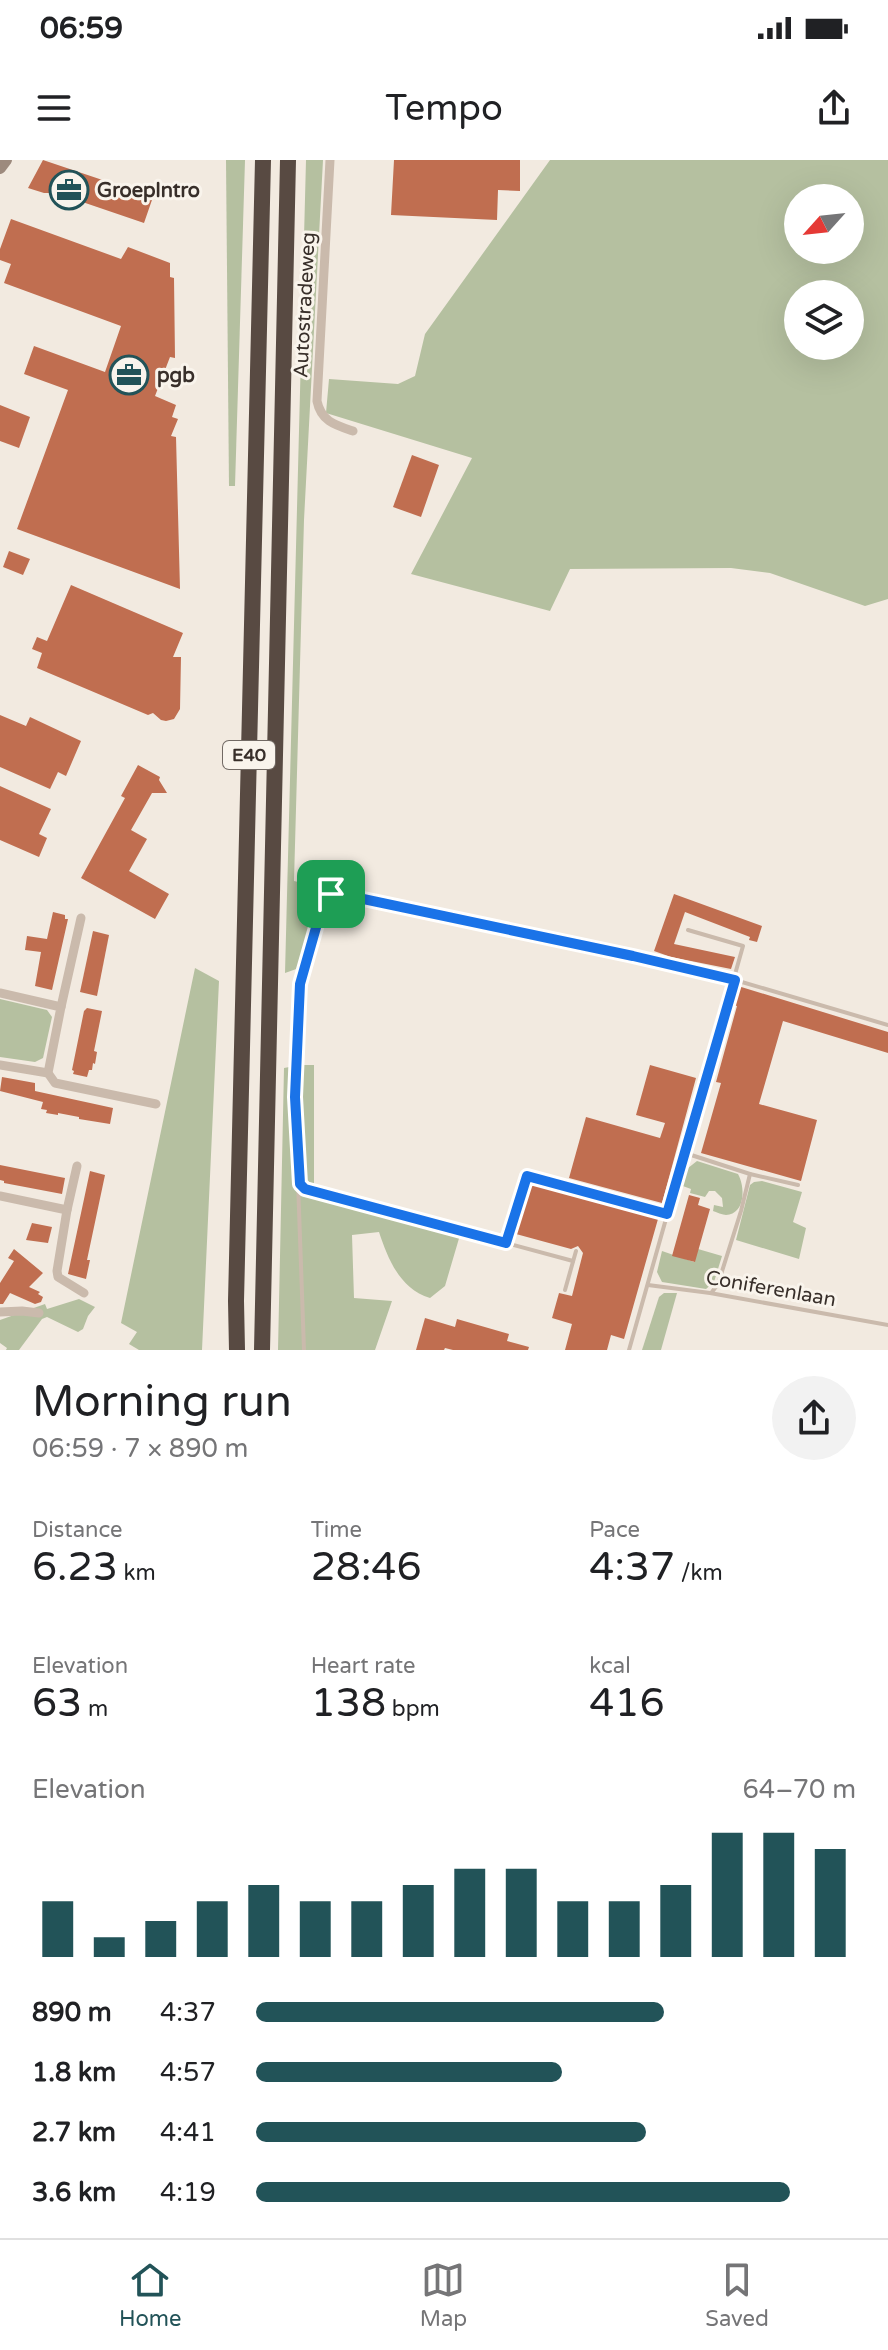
<!DOCTYPE html>
<html lang="en">
<head>
<meta charset="utf-8">
<style>
  :root { --surface:#fff; --page:#f2f2f2; --text:#202124; --muted:#757577; --line:#e0e0e0; --accent:#225358 }
  body { margin:0; font-family:"Varela Round",sans-serif; background:var(--page); color:var(--text); height:100vh; display:flex; flex-direction:column; font-size:30px; white-space:nowrap }
  * { box-sizing:border-box; margin:0 }
  p { font-size:26px; color:var(--muted) }
  .icon { flex:none; width:44px; height:44px; fill:none; stroke:currentColor; stroke-width:2; stroke-linecap:round; stroke-linejoin:round }
  .map { position:relative; height:1190px; overflow:hidden }
  .details { display:flex; flex-direction:column; background:var(--surface); flex:1 }
  .details>* { flex:none }
  .needle { width:52px; rotate:243deg }
  .fabs { position:absolute; left:784px; top:24px; display:grid; gap:16px }
  .fabs a { display:grid; place-items:center; width:80px; height:80px; border-radius:50%; background:var(--surface); box-shadow:0 8px 32px #0002; font-size:40px }
  .pin { position:absolute; display:grid; place-items:center; width:68px; height:68px; color:#fff; margin:-34px; border-radius:16px; box-shadow:0 4px 12px #0006 }
  .round { display:grid; place-items:center; flex:none; width:84px; height:84px; border-radius:42px; background:var(--page) }
  .headline { display:flex; align-items:center; justify-content:space-between; height:136px; padding:0 32px }
  h1 { font-size:44px; font-weight:600; line-height:60px }
  .metrics { display:grid; grid-template-columns:repeat(3,1fr); gap:12px; height:136px; padding:8px 32px }
  .metrics div { display:grid; align-content:center }
  .metrics b { font-size:40px; font-weight:600 }
  .metrics small { font-size:22px; font-weight:400 }
  .metrics p { font-size:22px }
  .chart { height:224px; padding:16px 32px }
  .chart p { display:flex; justify-content:space-between }
  .chart svg { width:100%; height:144px; margin-top:8px; stroke:var(--accent); stroke-width:6 }
  ul { padding:0 32px; list-style:none; font-size:26px }
  li { display:grid; grid-template-columns:128px 96px 1fr; align-items:center; height:60px }
  li i { height:20px; border-radius:10px; background:var(--accent) }
  .status { display:flex; justify-content:space-between; align-items:center; height:56px; padding:0 40px; background:var(--surface); direction:ltr }
  .status svg { height:22px; fill:currentColor }
  header { display:flex; justify-content:space-between; align-items:center; height:104px; padding:0 32px; background:var(--surface); font-size:36px; font-weight:600 }
  .tab-bar { display:flex; justify-content:space-around; align-items:center; height:112px; border-top:2px solid var(--line); background:var(--surface); font-size:22px; color:var(--muted) }
  .tab-bar a { display:grid; justify-items:center; gap:4px }
  .tab-bar .current { color:var(--accent) }
  .map>svg:first-child { display:block }
  .green { fill:#b5c0a0; fill-rule:evenodd }
  .building { fill:#c06e50 }
  .lines { fill:none; stroke-linecap:round; stroke-linejoin:round }
  .lane { stroke:#cabaac; stroke-width:4 }
  .street { stroke:#cabaac; stroke-width:9 }
  .secondary { stroke:#9d8a7d; stroke-width:12 }
  .highway { stroke:#584a42; stroke-width:16 }
  .route-casing { stroke:#fff; stroke-width:16 }
  .route { stroke:#1a73e8; stroke-width:10 }
  .labels { text-anchor:middle; stroke-width:6; stroke-linejoin:round; paint-order:stroke }
  .shield { fill:#f9f4ec; stroke:#726a64; stroke-width:2 }
  .shield-label { font-size:18px; font-weight:bold; fill:#382f2a }
  .poi-label { font-size:20px; font-weight:bold; fill:#382f2a; stroke:#f9f4ec; text-anchor:start }
  .street-label { font-size:20px; fill:#382f2a; stroke:#f9f4ec }
</style>
</head>
<body>
<div class="status"><b>06:59</b><svg viewBox="0 0 49 12"><path d="M0 12V9h3v3zM5 12V6h3v6zM10 12V3h3v9zM15 12V0h3v12zM26 1h20v11H26zM47 4h2v5h-2z"/></svg></div>
<header><svg class="icon" aria-label="menu" viewBox="0 0 24 24"><path d="M4 6h16M4 12h16M4 18h16"/></svg>Tempo<svg class="icon" aria-label="share" viewBox="0 0 24 24"><path d="M12 15V3M7 8l5-5 5 5M5 13v7h14v-7"/></svg></header>
<div class="map">
<svg width="888" height="1190" viewBox="0 0 888 1190">
  <rect width="100%" height="100%" fill="#f2eae0"/>
  <g class="green">
    <path d="M 226,0 L 245,0 L 235,326 L 229,326 Z"/>
    <path d="M 306,0 L 323,0 L 304,360 L 294,721 L 328,729 L 316,753 L 302,807 L 285,813 Z"/>
    <path d="M 550,0 L 888,0 L 888,439 L 865,446 L 770,413 L 731,408 L 570,409 L 550,451 L 411,414 L 472,298 L 326,253 L 329,219 L 398,224 L 415,216 L 425,174 ZM 798,38 L 850,38 L 850,90 L 798,90 ZM 798,134 L 850,134 L 850,186 L 798,186 Z"/>
    <path d="M 195,808 L 219,821 L 202,1190 L 139,1190 L 129,1184 L 137,1172 L 121,1163 Z"/>
    <path d="M 0,839 L 47,850 L 52,857 L 43,898 L 35,902 L 0,897 Z"/>
    <path d="M 300,905 L 314,905 L 314,1028 L 333,1038 L 460,1075 L 445,1126 L 430,1138 C 400,1129 388,1099 379,1072 L 352,1075 L 354,1138 L 392,1141 L 375,1190 L 278,1190 L 284,908 Z"/>
    <path d="M 697,1001 L 738,1014 C 745,1026 746,1054 726,1055 C 723,1055 716,1052 713,1051 L 714,1045 L 723,1047 L 722,1038 L 715,1031 L 709,1031 L 705,1037 L 690,1033 L 691,1029 L 680,1025 L 683,1012 Z"/>
    <path d="M 762,1021 L 802,1032 L 793,1062 L 806,1068 L 799,1099 L 736,1080 L 750,1025 L 754,1022 Z"/>
    <path d="M 698,1089 L 722,1096 L 714,1122 L 706,1129 L 662,1122 L 657,1112 L 662,1091 L 694,1102 Z"/>
    <path d="M 664,1133 L 677,1133 L 661,1190 L 642,1190 L 659,1137 Z"/>
    <path d="M 79,1139 L 95,1147 L 88,1156 L 83,1169 L 78,1172 L 47,1157 L 42,1159 L 19,1190 L 6,1190 L 7,1188 L 0,1183 L 0,1160 L 45,1144 L 47,1149 Z"/>
  </g>
  <g class="building">
    <path d="M 43,0 L 153,37 L 144,63 L 56,33 L 44,33 L 28,28 Z"/>
    <path d="M 394,0 L 520,0 L 520,31 L 498,30 L 497,60 L 391,55 Z"/>
    <path d="M 11,59 L 121,99 L 128,87 L 170,103 L 170,117 L 174,118 L 175,198 L 170,197 L 155,236 L 176,245 L 172,257 L 178,259 L 171,276 L 176,277 L 180,429 L 17,369 L 68,230 L 24,214 L 34,186 L 105,212 L 121,166 L 4,123 L 11,104 L 0,100 L 0,89 Z"/>
    <path d="M 0,245 L 30,257 L 19,288 L 0,281 Z"/>
    <path d="M 412,295 L 439,305 L 421,357 L 393,347 Z"/>
    <path d="M 9,391 L 30,399 L 23,415 L 3,407 Z"/>
    <path d="M 71,425 L 183,473 L 173,497 L 181,497 L 180,549 L 174,559 L 166,561 L 161,560 L 153,553 L 148,555 L 37,508 L 42,493 L 32,489 L 37,477 L 47,481 Z"/>
    <path d="M 0,555 L 26,566 L 30,557 L 81,581 L 66,616 L 58,612 L 50,629 L 0,607 Z"/>
    <path d="M 138,605 L 160,617 L 159,620 L 167,633 L 152,633 L 131,670 L 147,679 L 129,711 L 169,734 L 155,759 L 81,718 L 125,638 L 121,636 Z"/>
    <path d="M 0,626 L 51,649 L 39,674 L 47,678 L 39,697 L 0,680 Z"/>
    <path d="M 674,734 L 762,766 L 757,782 L 749,780 L 750,777 L 685,752 L 674,784 L 735,797 L 731,809 L 671,797 L 654,791 Z"/>
    <path d="M 53,752 L 65,755 L 65,759 L 68,759 L 52,830 L 35,826 L 41,792 L 25,790 L 27,776 L 47,779 Z"/>
    <path d="M 93,771 L 109,775 L 97,836 L 80,832 Z"/>
    <path d="M 738,826 L 888,872 L 888,893 L 783,861 L 759,944 L 817,960 L 801,1021 L 701,993 L 721,923 L 716,922 L 737,846 L 733,845 Z"/>
    <path d="M 87,848 L 102,851 L 94,891 L 97,892 L 95,904 L 93,903 L 92,910 L 89,910 L 87,917 L 73,914 L 74,911 L 72,910 L 84,851 Z"/>
    <path d="M 650,905 L 696,918 L 662,1043 L 569,1018 L 586,957 L 660,978 L 665,963 L 636,955 Z"/>
    <path d="M 2,917 L 35,923 L 35,931 L 113,948 L 110,964 L 79,959 L 79,957 L 58,953 L 58,955 L 46,953 L 47,950 L 41,949 L 43,942 L 0,931 Z"/>
    <path d="M 0,1005 L 65,1018 L 62,1034 L 4,1023 L 4,1021 L 0,1020 Z"/>
    <path d="M 90,1011 L 105,1015 L 87,1100 L 90,1100 L 86,1119 L 68,1114 Z"/>
    <path d="M 530,1023 L 658,1059 L 624,1179 L 611,1175 L 607,1190 L 565,1190 L 572,1164 L 552,1158 L 559,1133 L 572,1136 L 583,1093 L 578,1086 L 571,1089 L 516,1074 Z"/>
    <path d="M 689,1035 L 700,1038 L 698,1045 L 710,1049 L 695,1102 L 672,1096 Z"/>
    <path d="M 32,1063 L 52,1067 L 48,1083 L 26,1080 Z"/>
    <path d="M 14,1089 L 43,1113 L 29,1127 L 40,1132 L 38,1134 L 43,1137 L 41,1142 L 35,1144 L 10,1133 L 3,1144 L 0,1144 L 0,1123 L 14,1101 L 8,1098 Z"/>
    <path d="M 425,1158 L 455,1167 L 457,1159 L 509,1174 L 507,1181 L 529,1187 L 528,1190 L 453,1190 L 445,1188 L 444,1190 L 416,1190 Z"/>
  </g>
  <g class="lines">
    <g class="lane">
      <path d="M 685,993 L 750,1014 L 741,1051 L 718,1124 L 712,1132"/>
      <path d="M 750,1014 L 798,1025"/>
      <path d="M 300,1024 L 305,1029 L 573,1101"/>
      <path d="M 506,1083 L 527,1016 L 667,1054"/>
      <path d="M 648,1125 L 710,1133 L 888,1165"/>
      <path d="M 565,1130 L 576,1091"/>
      <path d="M 304,1190 L 295,937 L 300,824 L 321,750 L 331,734 L 335,733 L 735,820 L 888,865"/>
      <path d="M 629,1190 L 743,786 L 688,770"/>
    </g>
    <g class="street">
      <path d="M 330,0 L 317,241 C 321,261 335,265 353,271"/>
      <path d="M 0,833 L 61,847 L 48,913 L 55,923 L 156,944"/>
      <path d="M 61,847 L 81,758"/>
      <path d="M 0,905 L 48,913"/>
      <path d="M 0,1036 L 67,1050 L 57,1111 L 58,1117 L 84,1133"/>
      <path d="M 67,1050 L 77,1006"/>
      <path d="M 0,1152 L 22,1151 L 39,1153"/>
    </g>
    <path class="secondary" d="M 0,8 L 6,0"/>
    <g class="highway">
      <path d="M 237,1190 L 236,1141 L 263,0"/>
      <path d="M 262,1190 L 288,0"/>
    </g>
  </g>
  <g class="lines">
    <g class="route-casing">
      <path id="route" d="M 335,733 L 633,796 L 735,820 L 667,1054 L 527,1016 L 506,1083 L 305,1029 L 300,1024 L 295,937 L 300,824 L 321,750 L 331,734 Z"/>
    </g>
    <use href="#route" class="route"/>
  </g>
  <defs>
    <g id="office-ring" transform="scale(2)"><circle r="9.5" fill="#f9f4ec" stroke="#225358" stroke-width="1.5"/><path d="M-6-3h4V-5.5h4V-3h4V5H-6ZM-1-4.5V-3h2v-1.5ZM-6 0V1H6V0Z" fill="#225358"/></g>
  </defs>
  <g fill-rule="evenodd">
    <use href="#office-ring" x="69" y="30"/>
    <use href="#office-ring" x="129" y="215"/>
  </g>
  <g class="labels">
    <rect class="shield" x="223" y="581" width="52" height="28" rx="6"/>
    <g class="shield-label">
      <text x="249" y="601">E40</text>
    </g>
    <g class="poi-label">
      <text x="97" y="37">GroepIntro</text>
      <text x="157" y="222">pgb</text>
    </g>
    <g class="street-label">
      <text transform="translate(304 145) rotate(-87)" y="7">Autostradeweg</text>
      <text transform="translate(771 1128) rotate(10)" y="7">Coniferenlaan</text>
    </g>
  </g>
</svg>
<div class="fabs">
<a><svg class="needle" viewBox="-14 -14 28 28"><path d="M0-13l5 13h-10z" fill="#e53935"/><path d="M0 13l5-13h-10z" fill="#757577"/></svg></a>
<a><svg class="icon" aria-label="layers" viewBox="0 0 24 24"><path d="M12 4l9 5-9 5-9-5zM3 14l9 5 9-5"/></svg></a>
</div>
<div class="pin" style="left:331px;top:734px;background:#1e9e55"><svg class="icon" aria-label="arrive" viewBox="0 0 24 24"><path d="M6 21V4h12l-3 4 3 4H6"/></svg></div>
</div>
<section class="details">
<div class="headline"><div><h1>Morning run</h1><p>06:59 · 7 × 890 m</p></div><a class="round"><svg class="icon" aria-label="share" viewBox="0 0 24 24"><path d="M12 15V3M7 8l5-5 5 5M5 13v7h14v-7"/></svg></a></div>
<div class="metrics">
<div><p>Distance</p><b>6.23<small> km</small></b></div>
<div><p>Time</p><b>28:46</b></div>
<div><p>Pace</p><b>4:37<small> /km</small></b></div>
</div>
<div class="metrics">
<div><p>Elevation</p><b>63<small> m</small></b></div>
<div><p>Heart rate</p><b>138<small> bpm</small></b></div>
<div><p>kcal</p><b>416</b></div>
</div>
<div class="chart"><p><span>Elevation</span>64–70 m</p>
<svg viewBox="0 0 160 44" preserveAspectRatio="none"><path d="M5 44V27M15 44V38M25 44V33M35 44V27M45 44V22M55 44V27M65 44V27M75 44V22M85 44V17M95 44V17M105 44V27M115 44V27M125 44V22M135 44V6M145 44V6M155 44V11"/></svg>
</div>
<ul>
<li><b>890 m</b>4:37<i style="width:68%"></i></li>
<li><b>1.8 km</b>4:57<i style="width:51%"></i></li>
<li><b>2.7 km</b>4:41<i style="width:65%"></i></li>
<li><b>3.6 km</b>4:19<i style="width:89%"></i></li>
</ul>
</section>
<nav class="tab-bar">
<a class="current"><svg class="icon" aria-label="home" viewBox="0 0 24 24"><path d="M3 11l9-7 9 7M6 9v11h12V9"/></svg>Home</a>
<a><svg class="icon" aria-label="map" viewBox="0 0 24 24"><path d="M3 6l6-2 6 2 6-2v14l-6 2-6-2-6 2zM9 4v14M15 6v14"/></svg>Map</a>
<a><svg class="icon" aria-label="saved" viewBox="0 0 24 24"><path d="M7 4h10v16l-5-4-5 4z"/></svg>Saved</a>
</nav>
</body>
</html>
